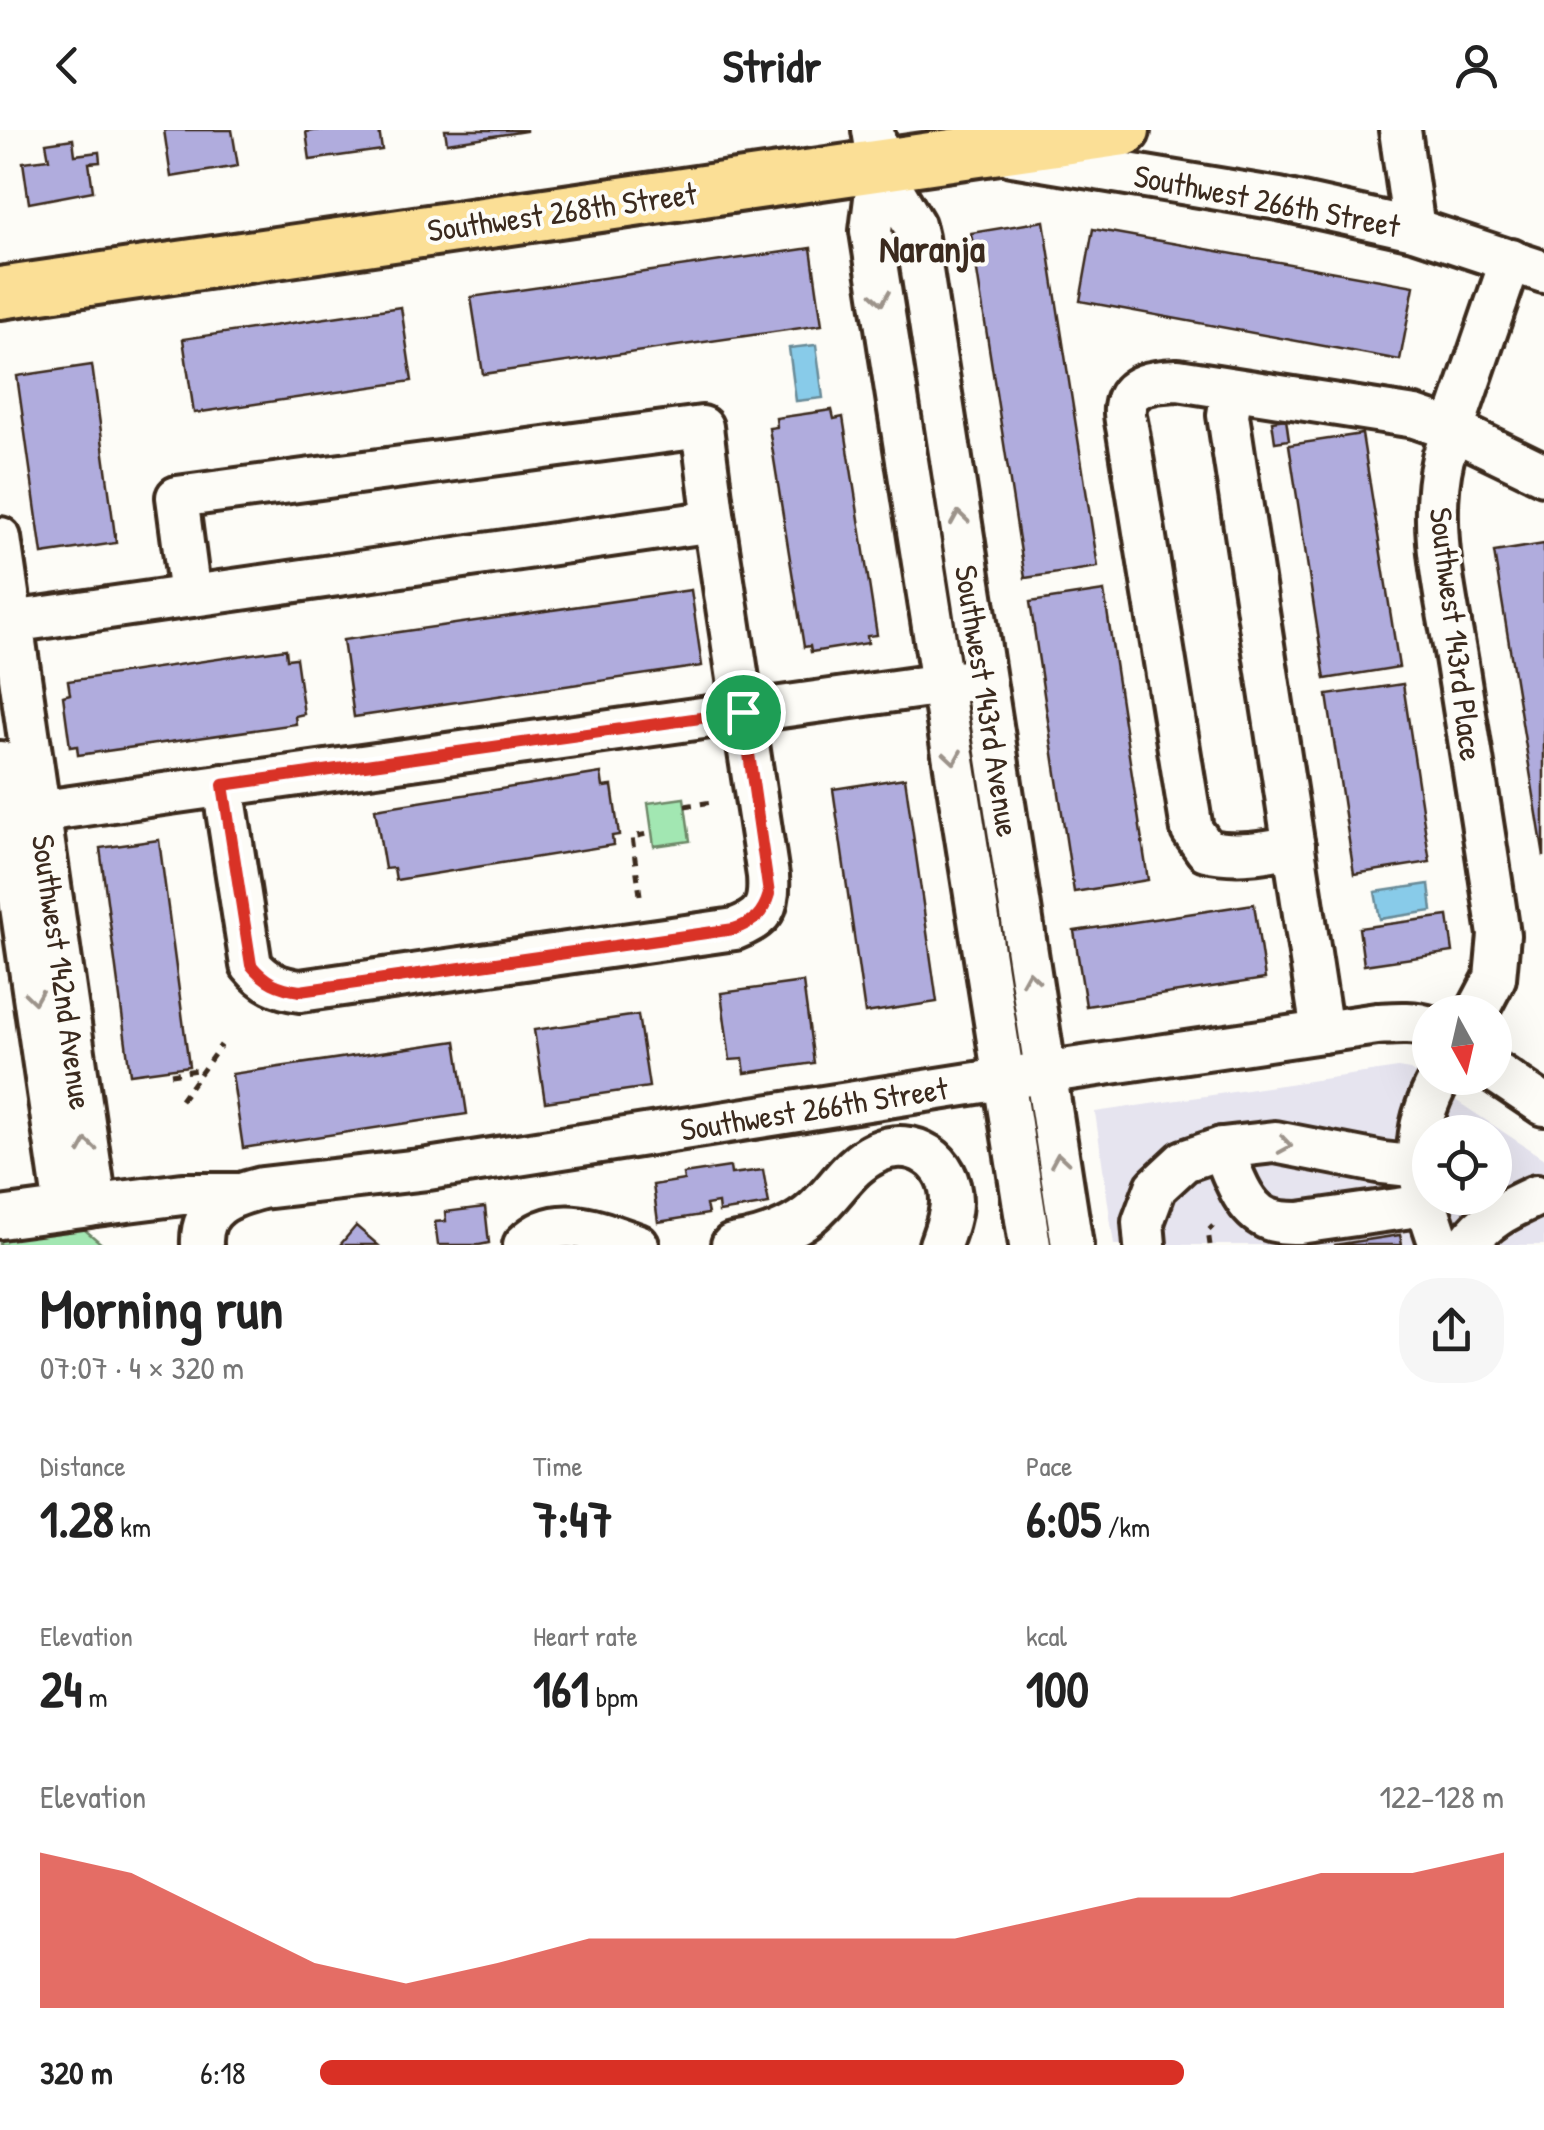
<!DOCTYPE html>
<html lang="en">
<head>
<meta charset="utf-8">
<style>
  :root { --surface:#fff; --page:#f6f6f6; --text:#222; --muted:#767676; --accent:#d93025 }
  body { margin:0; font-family:"Patrick Hand",sans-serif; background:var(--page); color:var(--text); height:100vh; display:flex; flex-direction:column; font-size:38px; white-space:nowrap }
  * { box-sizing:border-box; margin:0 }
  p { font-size:32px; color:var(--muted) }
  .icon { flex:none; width:55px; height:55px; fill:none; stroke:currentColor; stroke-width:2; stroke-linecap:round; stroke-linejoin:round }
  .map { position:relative; height:1115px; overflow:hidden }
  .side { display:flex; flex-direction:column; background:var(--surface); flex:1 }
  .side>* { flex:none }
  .needle { width:65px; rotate:172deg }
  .fabs { position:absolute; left:1412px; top:865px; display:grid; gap:20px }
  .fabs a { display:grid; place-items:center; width:100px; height:100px; border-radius:50%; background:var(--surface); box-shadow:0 10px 40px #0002; font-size:50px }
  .pin { position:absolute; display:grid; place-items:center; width:85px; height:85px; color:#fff; margin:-42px; border:5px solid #fff; border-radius:50%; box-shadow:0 2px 10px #0007 }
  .round { display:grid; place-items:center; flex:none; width:105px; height:105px; border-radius:40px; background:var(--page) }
  .overview { display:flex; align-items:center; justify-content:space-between; height:170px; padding:0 40px }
  h1 { font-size:55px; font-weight:700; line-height:75px }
  .metrics { display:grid; grid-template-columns:repeat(3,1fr); gap:15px; height:170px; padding:10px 40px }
  .metrics div { display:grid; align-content:center }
  .metrics b { font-size:50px; font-weight:700 }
  .metrics small { font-size:28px; font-weight:400 }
  .metrics p { font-size:28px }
  .chart { height:280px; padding:20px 40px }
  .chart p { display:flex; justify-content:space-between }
  .chart svg { width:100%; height:180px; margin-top:10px; fill:var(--accent); opacity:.7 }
  ul { padding:0 40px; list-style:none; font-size:32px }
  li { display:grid; grid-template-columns:160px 120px 1fr; align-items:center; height:75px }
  li i { height:25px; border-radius:12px; background:var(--accent) }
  header { display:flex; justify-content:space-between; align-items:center; height:130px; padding:0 40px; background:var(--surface); font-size:45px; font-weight:700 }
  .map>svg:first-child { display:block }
  .built { fill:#e6e4ef; fill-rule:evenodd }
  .green { fill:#a2e7b2; stroke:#6e8868; stroke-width:2.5 }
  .water { fill:#88cbe9; stroke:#698b98; stroke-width:2.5 }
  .building { fill:#b0acdd; stroke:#3b2a1e; stroke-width:2.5 }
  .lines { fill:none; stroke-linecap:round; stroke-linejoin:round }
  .minor-casing { stroke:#3b2a1e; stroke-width:48 }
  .major-casing { stroke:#3b2a1e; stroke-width:58 }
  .path { stroke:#3b2a1e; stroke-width:5; stroke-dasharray:8 8; stroke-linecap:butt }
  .minor { stroke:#fdfcf7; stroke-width:40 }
  .major { stroke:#fbdf96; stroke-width:50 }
  .oneway { stroke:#9c938a }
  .route-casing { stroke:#fff; stroke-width:20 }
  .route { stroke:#d93025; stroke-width:12 }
  .labels { text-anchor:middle; stroke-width:8; stroke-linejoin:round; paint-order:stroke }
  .street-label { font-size:32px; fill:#3b2a1e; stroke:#fdfcf7 }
  .quarter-label { font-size:38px; font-weight:bold; fill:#3b2a1e; stroke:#fdfcf7 }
</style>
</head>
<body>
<header><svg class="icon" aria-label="back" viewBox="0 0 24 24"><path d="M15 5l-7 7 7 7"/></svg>Stridr<svg class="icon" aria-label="person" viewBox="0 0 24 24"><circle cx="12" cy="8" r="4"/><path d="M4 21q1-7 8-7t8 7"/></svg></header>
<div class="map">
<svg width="1544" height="1115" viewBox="0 0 1544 1115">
  <rect width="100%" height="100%" fill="#fdfcf7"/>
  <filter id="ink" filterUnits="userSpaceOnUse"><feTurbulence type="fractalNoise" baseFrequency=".01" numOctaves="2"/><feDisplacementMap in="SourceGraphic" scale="20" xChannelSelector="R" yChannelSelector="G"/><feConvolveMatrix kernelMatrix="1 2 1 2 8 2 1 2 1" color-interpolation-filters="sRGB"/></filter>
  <g filter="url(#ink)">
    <path class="built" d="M 1398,938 L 1410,940 L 1544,1029 L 1544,1115 L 1114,1115 L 1095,982 ZM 1430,1002 L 1495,1002 L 1495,1068 L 1430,1068 Z"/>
    <g class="green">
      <path d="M 684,668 L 690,711 L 654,716 L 648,673 Z"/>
      <path d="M 72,1089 L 103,1115 L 0,1115 L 0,1100 Z"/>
    </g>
    <g class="water">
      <path d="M 816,215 L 823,268 L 796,271 L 789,218 Z"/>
      <path d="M 1429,754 L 1432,781 L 1380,789 L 1375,762 Z"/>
    </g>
    <g class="building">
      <path d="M 164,0 L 232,0 L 238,36 L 171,47 Z"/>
      <path d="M 320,0 L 379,0 L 382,20 L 310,30 L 306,2 Z"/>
      <path d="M 445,0 L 526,0 L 526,1 L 447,13 Z"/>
      <path d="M 73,9 L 75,25 L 99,22 L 100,32 L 89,33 L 93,61 L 29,73 L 23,32 L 49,29 L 46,13 Z"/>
      <path d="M 1044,91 L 1098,437 L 1025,448 L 971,103 Z"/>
      <path d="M 1093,99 L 1414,156 L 1400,230 L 1080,171 Z"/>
      <path d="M 811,118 L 822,195 L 483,244 L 471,167 Z"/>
      <path d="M 401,177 L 412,251 L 194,283 L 183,209 Z"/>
      <path d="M 92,235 L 116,413 L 42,424 L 17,246 Z"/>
      <path d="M 832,280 L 834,289 L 843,287 L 877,505 L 867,506 L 868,513 L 811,522 L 810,516 L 804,517 L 769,298 L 777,297 L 776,288 Z"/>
      <path d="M 1286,289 L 1289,310 L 1275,312 L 1272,291 Z"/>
      <path d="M 1362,304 L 1399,537 L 1325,549 L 1289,315 Z"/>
      <path d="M 1544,414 L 1544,727 L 1494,422 Z"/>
      <path d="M 691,460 L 702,536 L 354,587 L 343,510 Z"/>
      <path d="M 1104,461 L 1148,750 L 1074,762 L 1030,472 Z"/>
      <path d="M 286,519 L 287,529 L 296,528 L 304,584 L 295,586 L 296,594 L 78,625 L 77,616 L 70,617 L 63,566 L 70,564 L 68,551 Z"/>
      <path d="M 1403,554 L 1430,732 L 1354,744 L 1327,565 Z"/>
      <path d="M 601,643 L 603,657 L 612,656 L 619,705 L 612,706 L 613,715 L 396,750 L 394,738 L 385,739 L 375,679 Z"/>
      <path d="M 905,648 L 937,872 L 865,883 L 833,659 Z"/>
      <path d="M 159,710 L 189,936 L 130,944 L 100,718 Z"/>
      <path d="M 1254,774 L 1265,849 L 1086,876 L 1074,801 Z"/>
      <path d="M 1448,786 L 1453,822 L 1364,835 L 1359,798 Z"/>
      <path d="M 803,852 L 814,933 L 745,943 L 743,929 L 730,930 L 721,863 Z"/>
      <path d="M 638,885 L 649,957 L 545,972 L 534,900 Z"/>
      <path d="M 456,911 L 467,984 L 243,1018 L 232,944 Z"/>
      <path d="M 730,1037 L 731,1044 L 763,1040 L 769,1074 L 719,1082 L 718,1073 L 706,1075 L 708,1084 L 658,1092 L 653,1055 L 684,1050 L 683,1044 Z"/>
      <path d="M 485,1077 L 489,1113 L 479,1115 L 438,1115 L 435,1092 L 446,1091 L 445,1082 Z"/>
      <path d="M 356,1096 L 378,1115 L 340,1115 Z"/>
      <path d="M 1400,1105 L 1402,1115 L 1334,1115 Z"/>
    </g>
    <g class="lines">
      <g class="minor-casing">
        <g id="minor">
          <path d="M 873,0 L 879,36 L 871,101 L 1030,1115"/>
          <path d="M 1400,0 L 1414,99"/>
          <path d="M 1012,25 L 1279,69 L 1414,99 L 1544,142"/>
          <path d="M 879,36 L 914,95 L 917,108 L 1072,1115"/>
          <path d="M 1232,259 L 1228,285 L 1322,902"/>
          <path d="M 0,408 L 96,1075 L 183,1064 L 237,1064"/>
          <path d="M 190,466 L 177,367 L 702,297 L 714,391"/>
          <path d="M 11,492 L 714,391 L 768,746 C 770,777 764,788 735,799 L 300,861 C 278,858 265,852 251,835 L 223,655"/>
          <path d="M 0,632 L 65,1079"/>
          <path d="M 0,687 L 965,551"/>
          <path d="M 1294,716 C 1264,722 1236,727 1206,720 L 1192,700 L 1128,302 C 1127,295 1124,285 1125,278 C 1128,252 1158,251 1178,250 L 1415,287 L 1453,300 L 1544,344"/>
          <path d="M 1477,882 L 1495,848 L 1499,805 C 1486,714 1471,623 1457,533 C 1446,466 1427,395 1443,328 L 1511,130"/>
          <path d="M 1495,942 L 1544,975"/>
          <path d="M 1222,1018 C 1232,1041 1242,1077 1266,1088 C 1276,1093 1287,1093 1299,1093 L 1426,1075"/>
          <path d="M 0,1088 L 90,1076"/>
          <path d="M 202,1115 C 200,1076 230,1066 262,1058 L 428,1039 L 1002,949 L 1377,894 C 1395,893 1413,891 1430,897"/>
          <path d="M 524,1115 C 557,1081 600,1102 638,1115"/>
          <path d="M 732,1115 C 764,1110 798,1099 821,1074 C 840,1055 851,1034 877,1022 C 913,1006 951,1030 951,1071 C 951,1086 945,1101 940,1115"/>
          <path d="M 1145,1115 L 1143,1092 L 1156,1057 L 1184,1031 L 1222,1018 L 1275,1012 L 1383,1033 L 1430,1038"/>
          <path d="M 1440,1115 C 1418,1051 1405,1010 1440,948"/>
          <path d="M 1467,1115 C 1485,1089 1508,1079 1536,1066"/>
        </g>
      </g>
      <g class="major-casing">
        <path id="major" d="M 0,163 L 1124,0"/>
      </g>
      <g class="path">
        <path d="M 685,676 L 712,672"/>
        <path d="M 640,765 L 632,707 L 652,703"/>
        <path d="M 171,944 L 203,939"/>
        <path d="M 181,970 L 221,915"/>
        <path d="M 1210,1115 L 1208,1101 L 1213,1096"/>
      </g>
      <use href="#minor" class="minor"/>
      <use href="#major" class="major"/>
    </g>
    <defs><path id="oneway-chevron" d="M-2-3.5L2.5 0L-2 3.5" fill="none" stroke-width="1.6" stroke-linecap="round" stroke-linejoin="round" transform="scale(2.5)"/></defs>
    <g class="oneway">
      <use href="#oneway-chevron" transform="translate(881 168) rotate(81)"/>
      <use href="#oneway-chevron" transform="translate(959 388) rotate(-99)"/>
      <use href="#oneway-chevron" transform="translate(953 627) rotate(81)"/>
      <use href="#oneway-chevron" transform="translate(1030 848) rotate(-99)"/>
      <use href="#oneway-chevron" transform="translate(34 867) rotate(82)"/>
      <use href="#oneway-chevron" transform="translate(1285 1015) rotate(9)"/>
      <use href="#oneway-chevron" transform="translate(87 1016) rotate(-99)"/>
      <use href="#oneway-chevron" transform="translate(1059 1030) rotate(-99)"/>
    </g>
  </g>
  <g class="lines" filter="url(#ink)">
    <g class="route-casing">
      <path id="route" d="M 743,582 L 769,764 C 763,785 754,792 734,799 L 300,861 C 278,858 265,852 251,835 L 223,655 Z"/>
    </g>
    <use href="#route" class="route"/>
  </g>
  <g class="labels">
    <g class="street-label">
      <text transform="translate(1267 71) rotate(11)" y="11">Southwest 266th Street</text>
      <text transform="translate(562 82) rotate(-8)" y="11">Southwest 268th Street</text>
      <text transform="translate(1456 504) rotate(83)" y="11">Southwest 143rd Place</text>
      <text transform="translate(987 571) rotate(81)" y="11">Southwest 143rd Avenue</text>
      <text transform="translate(62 842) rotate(82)" y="11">Southwest 142nd Avenue</text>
      <text transform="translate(814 979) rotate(-9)" y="11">Southwest 266th Street</text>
    </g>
    <g class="quarter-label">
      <text x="932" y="132">Naranja</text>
    </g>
  </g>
</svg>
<div class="fabs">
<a><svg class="needle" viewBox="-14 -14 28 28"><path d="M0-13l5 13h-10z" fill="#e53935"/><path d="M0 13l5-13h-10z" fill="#767676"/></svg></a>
<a><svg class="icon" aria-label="locate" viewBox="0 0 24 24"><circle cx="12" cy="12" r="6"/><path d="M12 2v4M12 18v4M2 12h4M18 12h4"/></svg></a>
</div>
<div class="pin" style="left:743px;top:582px;background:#1e9e55"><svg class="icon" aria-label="arrive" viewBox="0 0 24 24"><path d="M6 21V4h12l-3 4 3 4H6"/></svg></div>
</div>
<section class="side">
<div class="overview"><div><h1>Morning run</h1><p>07:07 · 4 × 320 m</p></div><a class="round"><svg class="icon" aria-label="share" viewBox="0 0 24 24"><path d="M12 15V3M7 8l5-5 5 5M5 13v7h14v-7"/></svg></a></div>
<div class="metrics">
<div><p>Distance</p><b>1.28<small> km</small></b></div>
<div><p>Time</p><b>7:47</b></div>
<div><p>Pace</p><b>6:05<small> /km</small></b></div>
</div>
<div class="metrics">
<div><p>Elevation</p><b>24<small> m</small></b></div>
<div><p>Heart rate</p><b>161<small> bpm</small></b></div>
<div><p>kcal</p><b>100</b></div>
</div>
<div class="chart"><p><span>Elevation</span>122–128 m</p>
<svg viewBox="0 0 160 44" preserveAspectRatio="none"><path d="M0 44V6L10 11L20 22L30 33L40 38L50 33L60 27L70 27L80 27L90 27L100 27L110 22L120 17L130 17L140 11L150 11L160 6V44z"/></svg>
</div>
<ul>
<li><b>320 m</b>6:18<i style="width:73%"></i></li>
</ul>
</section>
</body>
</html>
